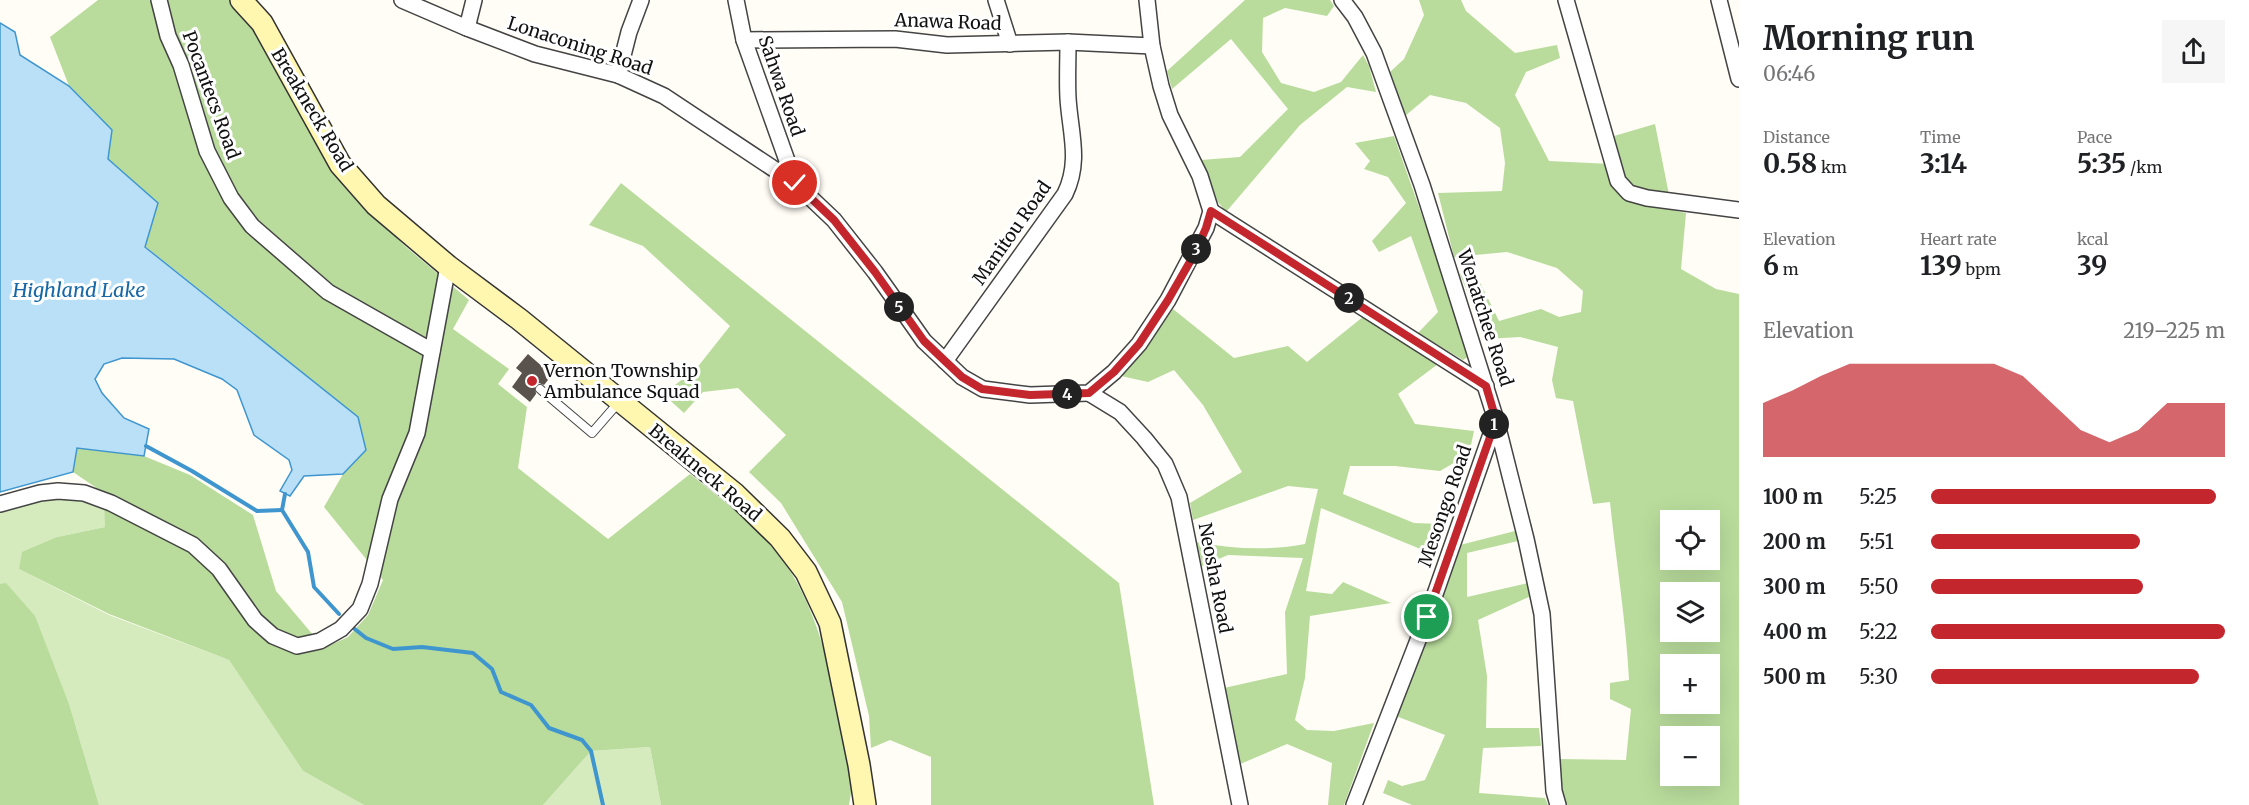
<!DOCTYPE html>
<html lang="en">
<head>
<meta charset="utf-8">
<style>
  :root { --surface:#fff; --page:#f6f6f6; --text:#202124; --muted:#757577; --accent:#c4262e }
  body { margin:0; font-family:Merriweather,serif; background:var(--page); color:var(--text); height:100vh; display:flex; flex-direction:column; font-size:22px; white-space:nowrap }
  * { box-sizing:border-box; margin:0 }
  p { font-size:20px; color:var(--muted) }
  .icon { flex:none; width:33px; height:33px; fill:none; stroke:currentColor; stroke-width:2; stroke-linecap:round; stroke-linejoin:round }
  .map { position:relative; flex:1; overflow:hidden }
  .side { display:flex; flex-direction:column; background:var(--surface); width:510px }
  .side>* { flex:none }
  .buttons { position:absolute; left:1660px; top:510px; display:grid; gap:12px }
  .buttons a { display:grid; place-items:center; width:60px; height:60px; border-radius:0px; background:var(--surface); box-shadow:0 6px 24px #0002; font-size:30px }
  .pin { position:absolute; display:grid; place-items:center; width:51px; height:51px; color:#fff; margin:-26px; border:3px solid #fff; border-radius:50%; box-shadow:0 2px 6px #0007 }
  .km { position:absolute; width:30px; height:30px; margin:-15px; border-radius:50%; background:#222; color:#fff; font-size:16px; line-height:30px; text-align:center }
  .round { display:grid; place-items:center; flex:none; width:63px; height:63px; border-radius:0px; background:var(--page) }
  .head { display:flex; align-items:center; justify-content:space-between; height:102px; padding:0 24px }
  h1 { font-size:33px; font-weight:700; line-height:45px }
  .figures { display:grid; grid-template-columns:repeat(3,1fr); gap:9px; height:102px; padding:6px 24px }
  .figures div { display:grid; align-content:center }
  .figures b { font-size:26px; font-weight:700 }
  .figures small { font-size:16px; font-weight:400 }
  .figures p { font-size:16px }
  .chart { height:168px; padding:12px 24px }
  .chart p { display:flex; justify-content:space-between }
  .chart svg { width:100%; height:108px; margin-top:6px; fill:var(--accent); opacity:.7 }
  ul { padding:0 24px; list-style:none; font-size:20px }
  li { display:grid; grid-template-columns:96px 72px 1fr; align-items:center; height:45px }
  li i { height:15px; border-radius:8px; background:var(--accent) }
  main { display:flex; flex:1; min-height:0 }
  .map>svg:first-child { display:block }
  .green { fill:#d5ebbd }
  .forest { fill:#b9dc9c; fill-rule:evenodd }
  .water { fill:#b9e0f7; stroke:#3f96cf; stroke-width:1.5 }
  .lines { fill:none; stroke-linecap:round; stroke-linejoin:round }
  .stream { stroke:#3f96cf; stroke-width:4 }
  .building { fill:#5a524d }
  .lane-casing { stroke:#444; stroke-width:10 }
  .street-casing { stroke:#444; stroke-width:18 }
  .secondary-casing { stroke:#333; stroke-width:24 }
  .lane { stroke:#fff; stroke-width:8 }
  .street { stroke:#fff; stroke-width:15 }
  .secondary { stroke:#fff6b0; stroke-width:21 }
  .route-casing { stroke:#fff; stroke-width:12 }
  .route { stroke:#c4262e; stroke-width:8 }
  .poi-dot { fill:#c4262e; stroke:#fff; stroke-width:2 }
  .labels { text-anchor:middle; stroke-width:6; stroke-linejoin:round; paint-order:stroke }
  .street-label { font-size:18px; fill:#111; stroke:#fff }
  .poi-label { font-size:18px; fill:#111; stroke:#fff; text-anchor:start }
  .water-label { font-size:20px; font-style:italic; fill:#1768a6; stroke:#fff }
</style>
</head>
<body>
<main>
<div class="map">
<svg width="1739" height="805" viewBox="0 0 1739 805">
  <rect width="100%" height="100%" fill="#fffdf5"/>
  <g class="green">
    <path d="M 47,499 L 76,499 L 105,506 L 105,527 L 57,537 L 19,569 L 109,615 L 229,660 L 303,771 L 364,805 L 99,805 L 70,707 L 6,584 L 0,584 L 0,512 Z"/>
    <path d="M 650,747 L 661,805 L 543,805 L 591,751 Z"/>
  </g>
  <g class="forest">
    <path d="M 98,0 L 231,0 L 270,50 L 321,150 L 360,202 L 406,247 L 469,300 L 453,329 L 509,369 L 498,384 L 527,407 L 518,468 L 608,539 L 690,474 C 724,501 762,529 786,565 C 819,612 835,686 845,742 C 847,755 852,769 852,782 C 852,790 850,798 849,805 L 661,805 L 650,747 L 591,751 L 543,805 L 364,805 L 303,771 L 229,660 L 109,614 L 19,569 L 22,552 L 57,537 L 105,527 L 104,493 L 73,472 L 77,448 L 144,456 L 190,475 L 253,515 L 276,591 L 324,648 L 348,637 L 368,615 L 383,580 L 324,507 L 343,474 L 366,450 L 358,417 L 145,246 L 158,203 L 107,159 L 112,130 L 69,86 L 50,37 Z"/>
    <path d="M 1245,0 L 1330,0 L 1334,6 L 1327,16 L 1285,8 L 1263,18 L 1262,52 L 1281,83 L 1314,92 L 1341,82 L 1363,55 L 1369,66 L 1376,92 L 1347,87 L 1300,125 L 1226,212 L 1214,197 L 1201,160 L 1240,157 L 1288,109 L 1231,39 L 1172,89 L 1167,71 Z"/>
    <path d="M 1419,0 L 1461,0 L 1466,11 L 1515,53 L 1557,45 L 1560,58 L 1526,72 L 1515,95 L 1549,161 L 1611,164 L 1619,158 L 1614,136 L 1655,124 L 1672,210 L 1686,213 L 1681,269 L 1716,289 L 1739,294 L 1739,805 L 1565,805 L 1561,791 L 1559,759 L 1626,760 L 1631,709 L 1610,699 L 1610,683 L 1629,680 C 1626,620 1616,561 1610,502 L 1593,504 L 1573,401 L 1556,398 L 1552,380 L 1558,347 L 1520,337 L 1486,339 L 1460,274 L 1475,272 L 1499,321 L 1541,309 L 1559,317 L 1581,312 L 1583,291 L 1557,268 L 1507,252 L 1454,257 L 1438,193 L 1502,191 L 1505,163 L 1500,128 L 1466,103 L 1430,95 L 1405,116 L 1390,72 L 1404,59 L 1424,15 ZM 1671,520 L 1710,520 L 1710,560 L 1671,560 ZM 1671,592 L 1710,592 L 1710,632 L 1671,632 ZM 1671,664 L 1710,664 L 1710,704 L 1671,704 ZM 1671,736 L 1710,736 L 1710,776 L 1671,776 Z"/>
    <path d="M 1394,136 L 1471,355 L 1463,360 L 1418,333 L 1438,312 L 1411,236 L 1379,252 L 1372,241 L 1406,203 L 1388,177 L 1364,169 L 1370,161 L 1355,143 Z"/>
    <path d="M 621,183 L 1119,583 L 1154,805 L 931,805 L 931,757 L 890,740 L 871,748 L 869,716 L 842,602 L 781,503 L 749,472 L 786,435 L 738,388 L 703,392 L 684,413 L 663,394 L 696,369 L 730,326 L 643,246 L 589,225 Z"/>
    <path d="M 1173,309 L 1234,358 L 1288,346 L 1307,362 L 1364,316 L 1438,364 L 1398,394 L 1415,424 L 1474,431 L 1469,454 L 1440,471 L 1395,466 L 1350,466 L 1343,494 L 1414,523 L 1441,524 L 1430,553 L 1321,508 L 1306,591 L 1332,594 L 1343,582 L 1391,603 L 1310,616 L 1305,678 L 1295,720 L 1307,730 L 1334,731 L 1374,723 L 1344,805 L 1328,805 L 1332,763 L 1287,744 L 1238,765 L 1224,688 L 1287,674 L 1285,612 L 1303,558 L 1228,555 L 1202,566 L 1197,542 C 1233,549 1269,551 1305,544 L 1318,489 L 1288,486 L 1193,520 L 1190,503 L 1242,472 L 1203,405 L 1174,370 L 1148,382 L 1121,376 L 1149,342 Z"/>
    <path d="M 1515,531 L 1518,541 L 1467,553 L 1467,597 L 1528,583 L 1531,596 L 1478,620 L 1487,676 L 1486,728 L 1539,728 L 1541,746 L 1483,748 L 1479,793 L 1545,798 L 1548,805 L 1412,805 L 1383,793 L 1388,780 L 1402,786 L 1425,780 L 1445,735 L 1396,716 L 1460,545 Z"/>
    <path d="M 6,583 L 35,616 L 70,707 L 99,805 L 0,805 L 0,584 Z"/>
  </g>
  <path class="water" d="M 0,23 L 15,32 L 20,55 L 69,86 L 112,130 L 108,159 L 158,203 L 145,247 L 358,417 L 366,450 L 343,474 L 304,476 L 290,496 L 280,491 L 292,470 L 289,460 L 254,435 L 237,390 L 222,379 L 174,359 L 122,358 L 104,364 L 95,379 L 102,393 L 124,418 L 149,429 L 144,456 L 77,448 L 73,472 L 0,492 Z"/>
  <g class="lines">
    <g class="stream">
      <path d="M 146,446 L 192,471 L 257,511 L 282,510"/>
      <path d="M 285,494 L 282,510 L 308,552 L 314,587 L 339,614"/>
      <path d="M 351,626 L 366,638 L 393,649 L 422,647 L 473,653 L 492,669 L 501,692 L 531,705 L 549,728 L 582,740 L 591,751 L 603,805"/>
    </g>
  </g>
  <path class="building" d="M 528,354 L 552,375 L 544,385 L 539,383 L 535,386 L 536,394 L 530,402 L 512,387 L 522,373 L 516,368 Z"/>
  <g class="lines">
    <g class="lane-casing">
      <path id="lane" d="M 540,389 L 592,433 L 619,402"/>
    </g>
    <g class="street-casing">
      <g id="street">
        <path d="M 159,0 L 168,36 L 181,65 L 207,151 L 231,198 L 252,226 L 328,292 L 432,351"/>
        <path d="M 402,0 L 467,28 L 535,54 L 618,75 L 664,96 L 795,183 L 834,220 L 875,272 L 924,341 L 962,377 L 983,389 L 1030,395 L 1089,393 L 1114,372 L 1139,344 L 1168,300 L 1206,228 L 1211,211 L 1200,176 L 1170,115 L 1161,86 L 1152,46 L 1147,0"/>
        <path d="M 736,0 L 744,40 L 795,183"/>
        <path d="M 996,0 L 1010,44"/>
        <path d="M 1342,0 L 1355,17 L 1374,53 L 1422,185 L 1496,420 L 1526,539 L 1542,614 L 1554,791 L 1558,805"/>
        <path d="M 1566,0 L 1618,181 L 1629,193 L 1647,198 L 1739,210"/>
        <path d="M 1719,0 L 1739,79"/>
        <path d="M 467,28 L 474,0"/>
        <path d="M 744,40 L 895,39 L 947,45 L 1068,42 L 1152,46"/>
        <path d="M 618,75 L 629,32 L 641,0"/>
        <path d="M 1211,211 L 1486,386"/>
        <path d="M 945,361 L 1065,194 C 1081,161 1070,132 1068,98 C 1067,80 1068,61 1068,42"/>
        <path d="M 1089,393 L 1120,412 L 1144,438 L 1165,464 L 1179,497 L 1240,805"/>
        <path d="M 0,504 L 40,493 L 58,491 L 84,493 L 111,503 L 193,545 L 219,569 L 255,620 L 273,636 L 297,646 L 320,641 L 341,629 L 360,609 L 370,584 L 390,499 L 417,433 L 448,266"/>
        <path d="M 1354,805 L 1427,617 L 1496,420"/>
      </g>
    </g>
    <g class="secondary-casing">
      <path id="secondary" d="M 241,0 L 262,23 L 340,164 L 376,205 L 448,266 L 519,319 L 735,494 L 780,538 L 806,572 L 830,623 L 859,765 L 865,805"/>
    </g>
    <use href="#lane" class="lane"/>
    <use href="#street" class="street"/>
    <use href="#secondary" class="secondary"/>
  </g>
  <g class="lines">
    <g class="route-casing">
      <path id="route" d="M 795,183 L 834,220 L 875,272 L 924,341 L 945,361 L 962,377 L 982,389 L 1030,395 L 1089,393 L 1114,372 L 1139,344 L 1168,300 L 1195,253 L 1206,228 L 1211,211 L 1486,386 L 1496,420 L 1427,617"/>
    </g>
    <use href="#route" class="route"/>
  </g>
  <circle class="poi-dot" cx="532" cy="381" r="6"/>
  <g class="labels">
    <g class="street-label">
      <text transform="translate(948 22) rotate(2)" y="6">Anawa Road</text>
      <text transform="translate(580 46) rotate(18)" y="6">Lonaconing Road</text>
      <text transform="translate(781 86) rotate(71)" y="6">Sahwa Road</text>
      <text transform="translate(211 95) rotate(70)" y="6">Pocantecs Road</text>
      <text transform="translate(312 110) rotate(59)" y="6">Breakneck Road</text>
      <text transform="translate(1012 233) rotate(-55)" y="6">Manitou Road</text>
      <text transform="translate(1485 318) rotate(72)" y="6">Wenatchee Road</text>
      <text transform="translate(705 473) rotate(40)" y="6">Breakneck Road</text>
      <text transform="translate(1445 506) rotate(-71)" y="6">Mesongo Road</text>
      <text transform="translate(1215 578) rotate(79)" y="6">Neosha Road</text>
    </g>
    <g class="poi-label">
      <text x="544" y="377">Vernon Township<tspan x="544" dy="21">Ambulance Squad</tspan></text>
    </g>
    <g class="water-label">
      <text x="79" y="297">Highland Lake</text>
    </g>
  </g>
</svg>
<div class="buttons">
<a><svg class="icon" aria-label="locate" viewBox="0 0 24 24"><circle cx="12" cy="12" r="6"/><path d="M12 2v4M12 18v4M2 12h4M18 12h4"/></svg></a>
<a><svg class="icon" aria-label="layers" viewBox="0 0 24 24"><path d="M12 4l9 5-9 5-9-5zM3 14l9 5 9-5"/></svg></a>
<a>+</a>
<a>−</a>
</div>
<div class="pin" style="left:1427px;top:617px;background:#1e9e55"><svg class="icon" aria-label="arrive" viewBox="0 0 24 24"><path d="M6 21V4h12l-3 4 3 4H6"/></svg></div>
<div class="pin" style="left:795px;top:183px;background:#d93025"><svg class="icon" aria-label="check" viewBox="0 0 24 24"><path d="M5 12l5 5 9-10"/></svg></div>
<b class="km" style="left:1494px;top:424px">1</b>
<b class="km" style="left:1349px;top:298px">2</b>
<b class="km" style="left:1196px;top:249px">3</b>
<b class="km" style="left:1067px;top:394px">4</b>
<b class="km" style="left:899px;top:307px">5</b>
</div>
<section class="side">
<div class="head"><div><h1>Morning run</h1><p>06:46</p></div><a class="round"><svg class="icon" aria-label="share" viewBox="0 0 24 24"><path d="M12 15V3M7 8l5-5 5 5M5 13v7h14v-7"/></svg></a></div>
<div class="figures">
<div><p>Distance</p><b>0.58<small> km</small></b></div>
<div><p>Time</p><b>3:14</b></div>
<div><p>Pace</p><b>5:35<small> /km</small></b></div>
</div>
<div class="figures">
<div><p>Elevation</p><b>6<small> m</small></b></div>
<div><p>Heart rate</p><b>139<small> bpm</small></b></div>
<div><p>kcal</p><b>39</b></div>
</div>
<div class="chart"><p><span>Elevation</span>219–225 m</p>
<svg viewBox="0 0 160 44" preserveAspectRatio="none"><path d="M0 44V22L10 17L20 11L30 6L40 6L50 6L60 6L70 6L80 6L90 11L100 22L110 33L120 38L130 33L140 22L150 22L160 22V44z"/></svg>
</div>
<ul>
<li><b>100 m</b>5:25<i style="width:97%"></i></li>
<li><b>200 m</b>5:51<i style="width:71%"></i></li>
<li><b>300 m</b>5:50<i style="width:72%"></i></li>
<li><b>400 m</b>5:22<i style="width:100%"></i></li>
<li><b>500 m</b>5:30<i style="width:91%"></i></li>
</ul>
</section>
</main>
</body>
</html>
